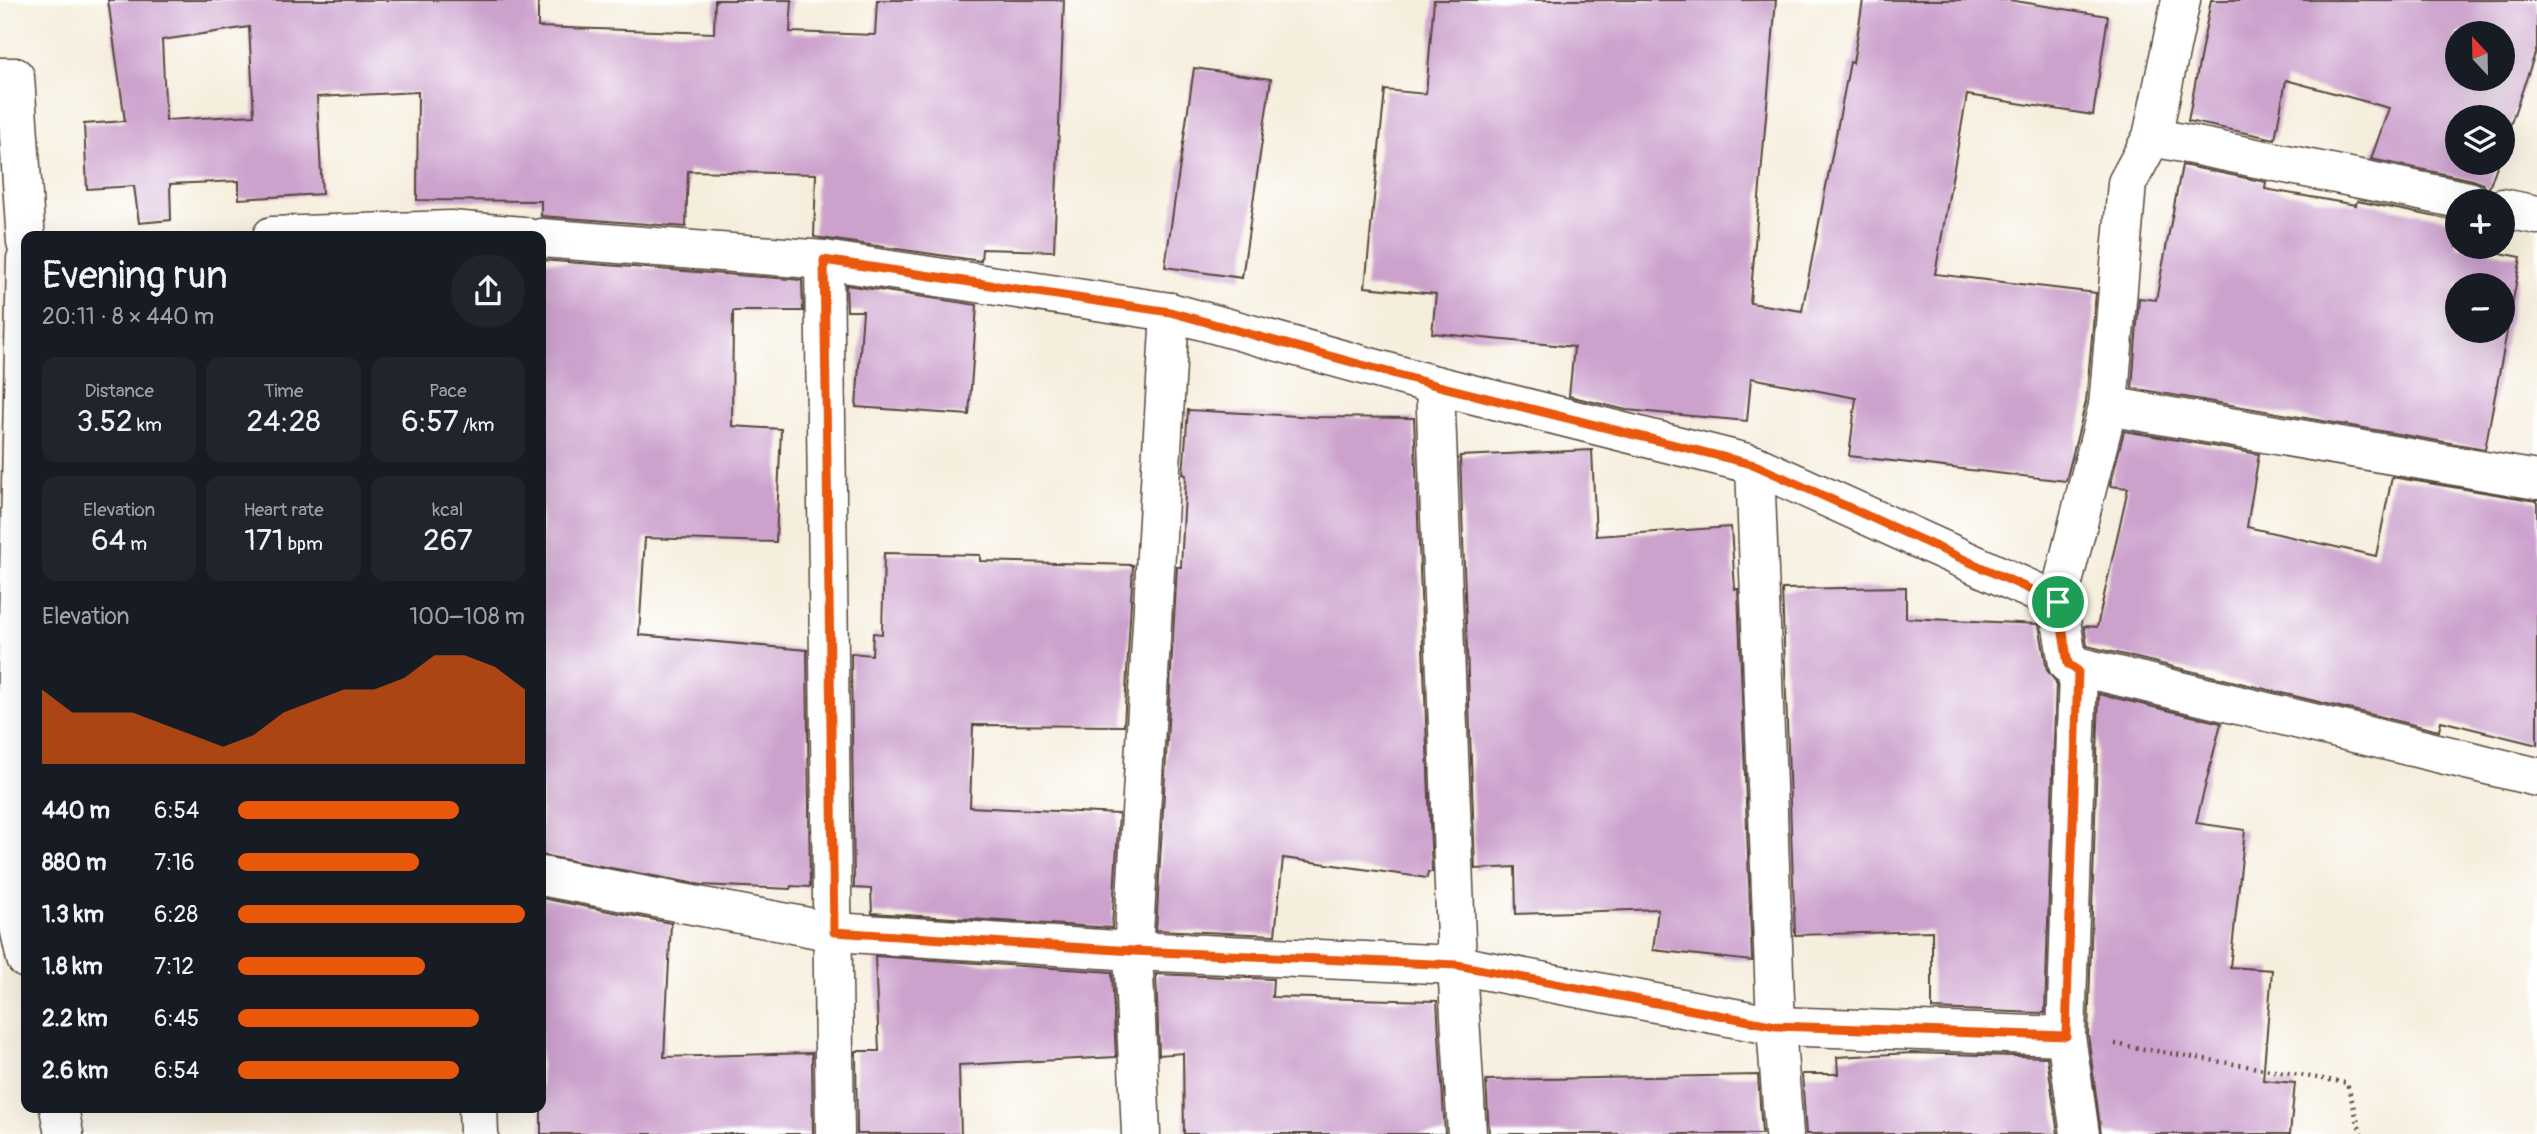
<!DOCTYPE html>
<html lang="en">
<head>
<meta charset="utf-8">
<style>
  :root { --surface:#171b24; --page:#20242c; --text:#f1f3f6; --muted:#9ea1a6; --accent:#ea580c }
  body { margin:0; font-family:Pangolin,sans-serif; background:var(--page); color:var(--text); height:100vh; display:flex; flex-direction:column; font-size:26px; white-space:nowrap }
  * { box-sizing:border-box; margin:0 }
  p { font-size:23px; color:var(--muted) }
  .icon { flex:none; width:38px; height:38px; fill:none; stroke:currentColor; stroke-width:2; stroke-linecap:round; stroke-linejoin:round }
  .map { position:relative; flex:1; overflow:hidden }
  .side { position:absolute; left:21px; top:231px; width:525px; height:882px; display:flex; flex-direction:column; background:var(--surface); border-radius:14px; box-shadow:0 7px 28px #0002 }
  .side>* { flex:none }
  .needle { width:46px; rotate:338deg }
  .tools { position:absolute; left:2445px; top:21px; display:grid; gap:14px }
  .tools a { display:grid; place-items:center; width:70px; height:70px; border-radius:50%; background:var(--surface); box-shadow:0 7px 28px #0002; font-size:35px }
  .pin { position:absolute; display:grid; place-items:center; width:60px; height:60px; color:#fff; margin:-30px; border:4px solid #fff; border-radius:50%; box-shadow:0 2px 7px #0007 }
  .round { display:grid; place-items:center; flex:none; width:74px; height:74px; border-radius:37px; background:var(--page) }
  .overview { display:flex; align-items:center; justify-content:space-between; height:119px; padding:0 21px }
  h1 { font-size:38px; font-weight:600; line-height:52px }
  .stats { display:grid; grid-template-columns:repeat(3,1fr); gap:10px; height:119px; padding:7px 21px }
  .stats div { display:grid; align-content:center; border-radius:14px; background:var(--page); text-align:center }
  .stats b { font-size:30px; font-weight:600 }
  .stats small { font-size:19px; font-weight:400 }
  .stats p { font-size:19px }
  .chart { height:196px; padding:14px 21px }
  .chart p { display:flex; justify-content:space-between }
  .chart svg { width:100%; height:126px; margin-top:7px; fill:var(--accent); opacity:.7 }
  ul { padding:0 21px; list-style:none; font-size:23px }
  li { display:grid; grid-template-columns:112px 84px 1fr; align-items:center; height:52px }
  li i { height:18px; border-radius:9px; background:var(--accent) }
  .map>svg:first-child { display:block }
  .building { fill:#cca2cd; fill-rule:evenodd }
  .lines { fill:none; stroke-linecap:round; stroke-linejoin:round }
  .minor-casing { stroke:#57473b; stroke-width:41 }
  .path { stroke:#57473b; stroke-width:4.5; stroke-dasharray:2 5; stroke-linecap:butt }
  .minor { stroke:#fff; stroke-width:38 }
  .route-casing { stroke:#fff; stroke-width:14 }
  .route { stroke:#ea580c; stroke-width:9 }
</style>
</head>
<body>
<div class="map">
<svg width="2537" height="1134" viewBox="0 0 2537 1134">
  <rect width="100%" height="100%" fill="#fff"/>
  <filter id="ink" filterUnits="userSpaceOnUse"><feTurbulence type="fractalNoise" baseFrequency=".0143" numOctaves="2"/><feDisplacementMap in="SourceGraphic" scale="14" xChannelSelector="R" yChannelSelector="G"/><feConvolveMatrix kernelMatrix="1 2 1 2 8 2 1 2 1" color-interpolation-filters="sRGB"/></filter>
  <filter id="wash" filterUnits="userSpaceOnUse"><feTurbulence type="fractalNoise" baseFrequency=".00686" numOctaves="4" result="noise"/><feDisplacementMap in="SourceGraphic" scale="28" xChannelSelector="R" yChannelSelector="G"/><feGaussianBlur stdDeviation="1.57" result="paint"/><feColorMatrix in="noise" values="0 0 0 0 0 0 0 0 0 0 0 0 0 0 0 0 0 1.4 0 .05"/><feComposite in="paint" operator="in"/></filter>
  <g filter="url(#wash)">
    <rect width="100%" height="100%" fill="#f6eedd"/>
    <g id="blocks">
      <g class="building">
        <path d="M 108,0 L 538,0 L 538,27 L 714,33 L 715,0 L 792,0 L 790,32 L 875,35 L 877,0 L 1064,0 L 1054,251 L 982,249 L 981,261 L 814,237 L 816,174 L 688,171 L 686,227 L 541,216 L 541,201 L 417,200 L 418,92 L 317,97 L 322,194 L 239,199 L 239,181 L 170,184 L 171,220 L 139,223 L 134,186 L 87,189 L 84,124 L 125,121 ZM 249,27 L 254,115 L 166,120 L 162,40 Z"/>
        <path d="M 1434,0 L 1776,0 L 1750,303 L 1802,311 L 1850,62 L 1853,63 L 1863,0 L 2009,0 L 2108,16 L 2093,115 L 1967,95 L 1935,274 L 2096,293 L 2086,402 L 2066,481 L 1849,456 L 1856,398 L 1751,378 L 1747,421 L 1626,410 L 1569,396 L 1574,347 L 1432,333 L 1436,294 L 1365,287 L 1385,90 L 1426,94 Z"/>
        <path d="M 2211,0 L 2537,0 L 2537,48 L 2502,149 L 2502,117 L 2457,117 L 2457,163 L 2498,163 L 2488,191 L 2483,184 L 2473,180 L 2371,159 L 2389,108 L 2286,80 L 2275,139 L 2188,121 ZM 2457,33 L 2502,33 L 2502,79 L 2457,79 Z"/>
        <path d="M 1194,68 L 1271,79 L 1242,278 L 1165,267 Z"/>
        <path d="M 2182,165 L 2266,182 L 2265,189 L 2356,205 L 2357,201 L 2457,221 L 2457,247 L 2469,247 L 2521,257 L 2485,449 L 2132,388 L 2139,298 L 2156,300 ZM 2457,285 L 2502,285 L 2502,331 L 2457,331 Z"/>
        <path d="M 541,260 L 802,280 L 803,311 L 733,311 L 732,426 L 781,429 L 776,542 L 645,538 L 639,635 L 807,650 L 810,887 L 791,886 L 790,889 L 702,885 L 541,855 Z"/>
        <path d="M 846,285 L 977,305 L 969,415 L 856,407 L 863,311 L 847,311 Z"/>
        <path d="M 1188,410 L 1315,417 L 1414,418 L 1432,872 L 1428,872 L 1427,878 L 1283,858 L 1275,935 L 1156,930 L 1177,567 L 1181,567 L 1186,475 L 1183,474 Z"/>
        <path d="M 2124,431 L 2259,454 L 2247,527 L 2376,556 L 2392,477 L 2537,501 L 2537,745 L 2441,721 L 2439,731 L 2087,646 L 2084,626 L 2097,627 L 2128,488 L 2110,486 Z"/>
        <path d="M 1592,450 L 1596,536 L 1731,527 L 1735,589 L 1738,589 L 1752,961 L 1653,950 L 1658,909 L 1516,914 L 1515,867 L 1475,869 L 1460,456 Z"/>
        <path d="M 884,553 L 980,555 L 980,561 L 1133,565 L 1124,726 L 973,725 L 970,807 L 1119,814 L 1112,928 L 872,913 L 871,889 L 854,888 L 851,653 L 872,655 L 873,633 L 882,634 Z"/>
        <path d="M 1906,587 L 1906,618 L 2039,624 L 2047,670 L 2056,682 L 2045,1013 L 1932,1009 L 1932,931 L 1795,935 L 1782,589 Z"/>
        <path d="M 2099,694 L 2221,723 L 2196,823 L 2245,830 L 2230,967 L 2272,970 L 2263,1080 L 2295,1083 L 2290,1134 L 2101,1134 L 2088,1035 Z"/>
        <path d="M 541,898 L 671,923 L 664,1057 L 812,1053 L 813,1134 L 541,1134 Z"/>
        <path d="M 875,956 L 1112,972 L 1116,1057 L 959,1065 L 961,1134 L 857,1134 L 856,1051 L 879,1051 Z"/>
        <path d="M 1156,974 L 1273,979 L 1272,997 L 1437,1001 L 1445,1134 L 1184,1134 L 1183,1053 L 1159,1055 Z"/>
        <path d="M 1912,1053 L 2047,1057 L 2058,1134 L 1806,1134 L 1802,1074 L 1838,1074 L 1837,1057 Z"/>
        <path d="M 1758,1075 L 1762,1134 L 1489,1134 L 1486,1080 Z"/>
      </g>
    </g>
  </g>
  <g filter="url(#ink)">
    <use href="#blocks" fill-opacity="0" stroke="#57473b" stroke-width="2"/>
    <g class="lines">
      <g class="minor-casing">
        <g id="minor">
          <path d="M 0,77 L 15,77 L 26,242"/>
          <path d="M 2152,137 L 2469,201"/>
          <path d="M 2502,208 L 2537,215"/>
          <path d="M 272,236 L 451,230 L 523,236"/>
          <path d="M 541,238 L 824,260 L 1170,312 L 1435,385 L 1755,465 L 2058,602"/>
          <path d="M 26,259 L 12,895 L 26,959"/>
          <path d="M 824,260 L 835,1134"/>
          <path d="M 1435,385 L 1457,965 L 1467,1134"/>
          <path d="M 2108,406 L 2537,480"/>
          <path d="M 1755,465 L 1776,1026 L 1784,1134"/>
          <path d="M 2068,664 L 2537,777"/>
          <path d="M 541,876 L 834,932 L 1133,951 L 1457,965 L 1776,1026 L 2066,1036"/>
          <path d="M 59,1108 L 64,1134"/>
          <path d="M 478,1108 L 479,1134"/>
          <path d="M 1141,1134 L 1133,951 L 1170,312"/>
          <path d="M 2080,1134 L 2066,1036 L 2078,671 L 2068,664 L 2058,602 L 2108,406 L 2127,183 L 2152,137 L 2181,0"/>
        </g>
      </g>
      <path class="path" d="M 2115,1044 L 2347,1083 L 2361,1134"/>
      <use href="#minor" class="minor"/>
    </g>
  </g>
  <g class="lines" filter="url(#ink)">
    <g class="route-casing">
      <path id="route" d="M 824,260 L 1170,312 L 1435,385 L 1755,465 L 2058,602 L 2068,664 L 2078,671 L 2066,1036 L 1776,1026 L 1457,965 L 1133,951 L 834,932 Z"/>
    </g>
    <use href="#route" class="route"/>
  </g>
</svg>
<div class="tools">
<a><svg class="needle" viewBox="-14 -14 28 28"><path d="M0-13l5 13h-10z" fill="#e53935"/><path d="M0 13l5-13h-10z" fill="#9ea1a6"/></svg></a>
<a><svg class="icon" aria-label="layers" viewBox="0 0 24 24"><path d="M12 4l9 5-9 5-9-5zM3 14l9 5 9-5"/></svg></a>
<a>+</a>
<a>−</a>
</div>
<div class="pin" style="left:2058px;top:602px;background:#1e9e55"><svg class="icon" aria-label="arrive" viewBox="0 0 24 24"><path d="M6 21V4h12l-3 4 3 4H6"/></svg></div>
<section class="side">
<div class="overview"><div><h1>Evening run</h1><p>20:11 · 8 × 440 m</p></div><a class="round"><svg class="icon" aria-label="share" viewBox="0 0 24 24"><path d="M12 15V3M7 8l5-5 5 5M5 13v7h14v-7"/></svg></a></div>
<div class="stats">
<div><p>Distance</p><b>3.52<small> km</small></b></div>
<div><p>Time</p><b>24:28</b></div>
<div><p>Pace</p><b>6:57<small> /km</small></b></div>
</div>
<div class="stats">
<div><p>Elevation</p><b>64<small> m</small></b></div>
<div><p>Heart rate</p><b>171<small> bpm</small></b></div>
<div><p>kcal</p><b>267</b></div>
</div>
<div class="chart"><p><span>Elevation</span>100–108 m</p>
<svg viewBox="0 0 160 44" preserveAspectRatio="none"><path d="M0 44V18L10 26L20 26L30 26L40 30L50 34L60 38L70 34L80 26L90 22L100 18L110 18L120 14L130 6L140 6L150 10L160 18V44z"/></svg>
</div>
<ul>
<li><b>440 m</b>6:54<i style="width:77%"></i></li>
<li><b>880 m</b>7:16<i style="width:63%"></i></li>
<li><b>1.3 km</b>6:28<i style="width:100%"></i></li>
<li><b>1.8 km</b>7:12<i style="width:65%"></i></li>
<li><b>2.2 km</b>6:45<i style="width:84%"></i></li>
<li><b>2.6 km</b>6:54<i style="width:77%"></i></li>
</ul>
</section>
</div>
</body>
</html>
